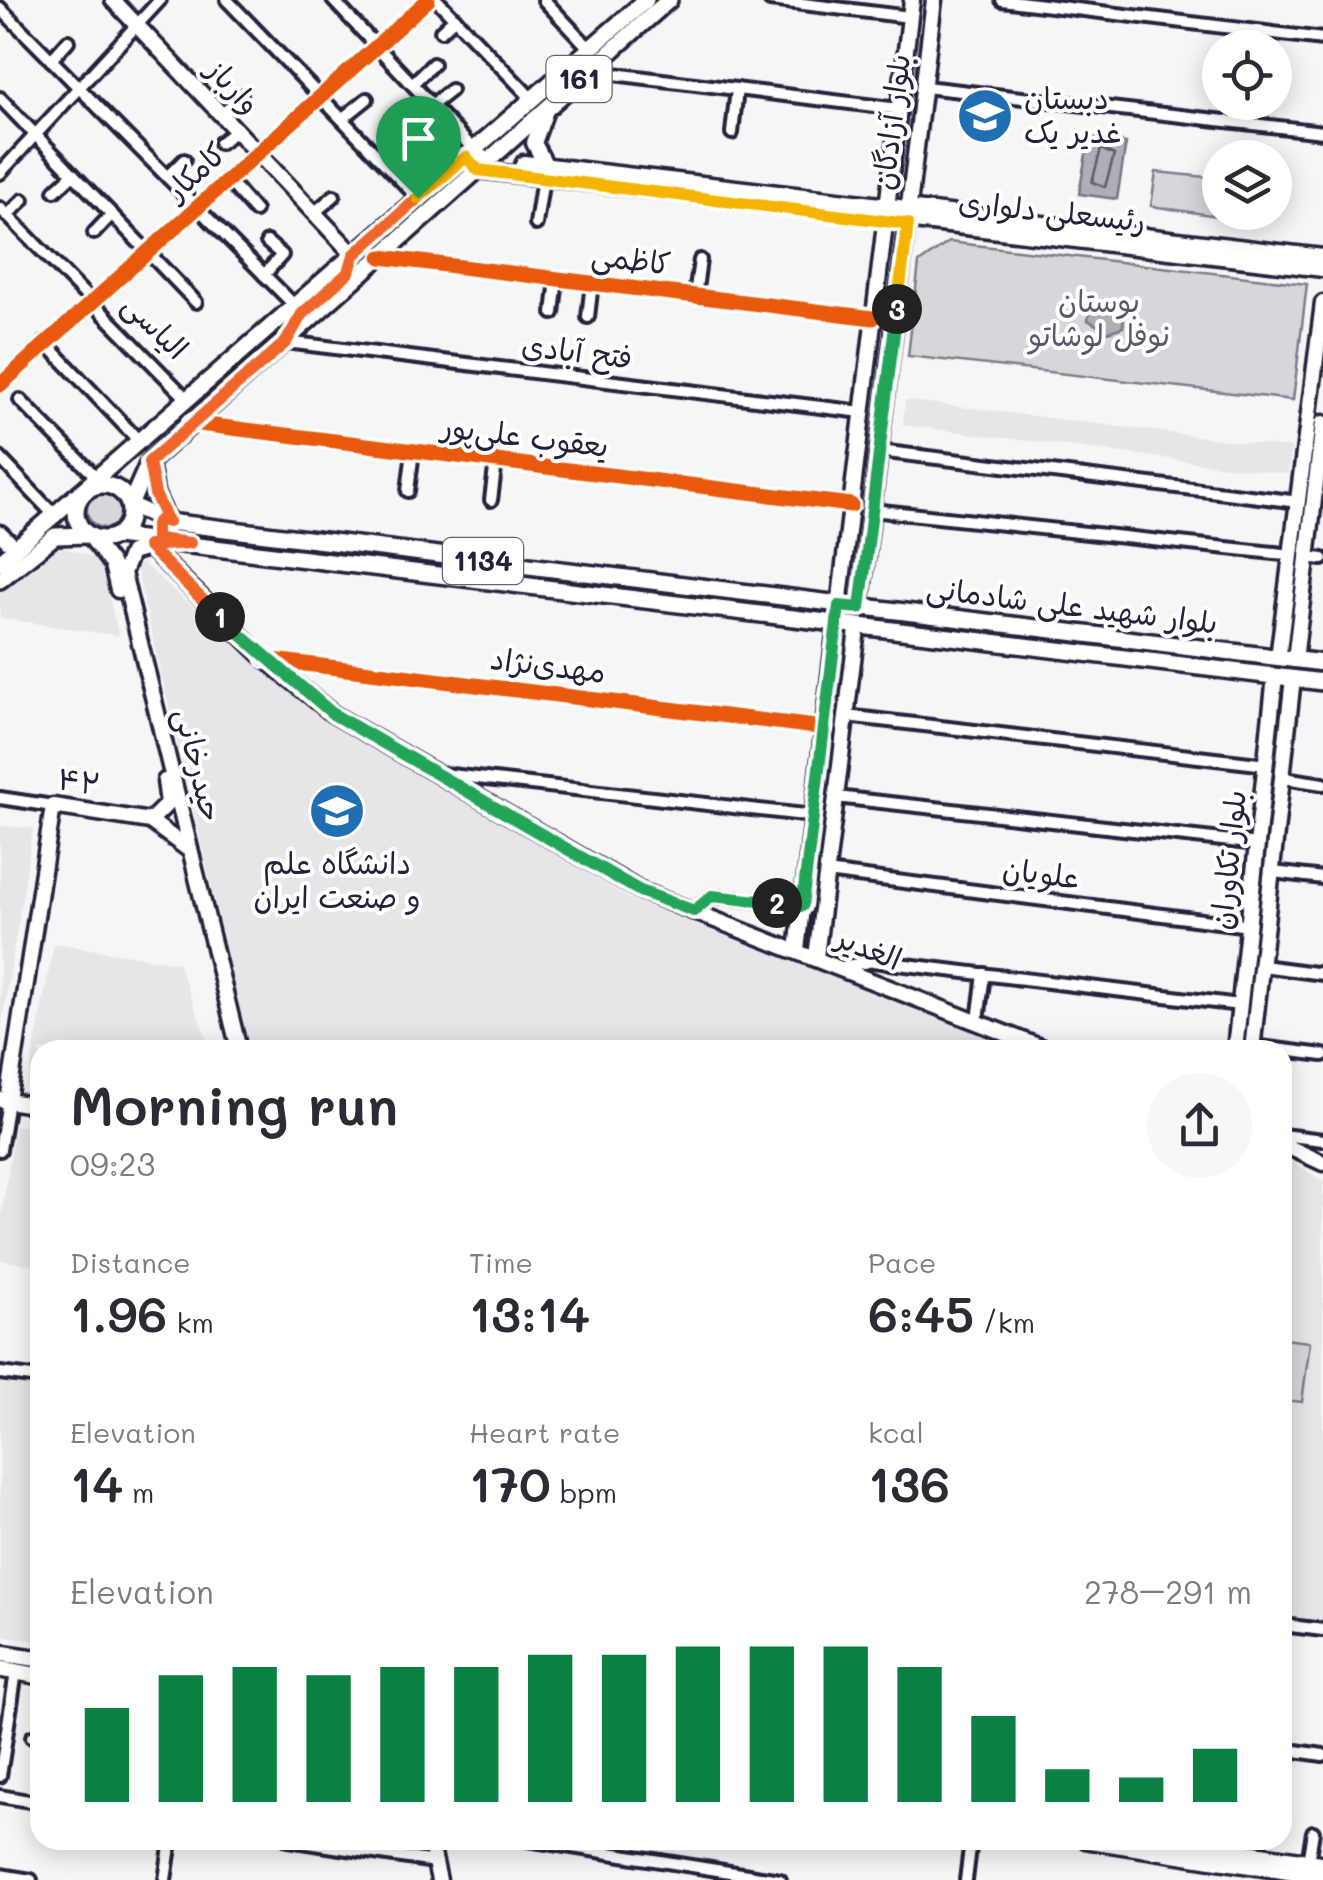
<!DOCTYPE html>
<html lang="en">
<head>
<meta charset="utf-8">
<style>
  :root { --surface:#fff; --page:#f7f7f7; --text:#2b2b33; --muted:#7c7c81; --accent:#0b8043 }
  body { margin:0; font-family:Mali,"Playpen Sans Arabic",sans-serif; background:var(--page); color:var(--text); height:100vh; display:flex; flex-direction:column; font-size:38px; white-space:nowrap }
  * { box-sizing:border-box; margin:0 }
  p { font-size:32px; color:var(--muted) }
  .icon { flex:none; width:55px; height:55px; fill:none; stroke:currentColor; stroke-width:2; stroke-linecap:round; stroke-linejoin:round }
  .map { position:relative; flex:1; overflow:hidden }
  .side { position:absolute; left:30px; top:1040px; width:1262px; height:810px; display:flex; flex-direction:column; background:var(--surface); border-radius:30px; box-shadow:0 5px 25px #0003 }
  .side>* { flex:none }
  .fabs { position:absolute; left:1202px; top:30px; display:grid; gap:20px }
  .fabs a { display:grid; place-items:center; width:90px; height:90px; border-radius:50%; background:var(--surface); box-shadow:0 5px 25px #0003; font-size:50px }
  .pin { position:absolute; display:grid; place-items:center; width:85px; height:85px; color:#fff; margin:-102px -42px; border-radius:50% 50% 50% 0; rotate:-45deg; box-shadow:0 0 10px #0007 }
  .pin .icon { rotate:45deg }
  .km { position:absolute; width:50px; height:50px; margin:-25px; border-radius:50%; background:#222; color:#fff; font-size:28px; line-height:50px; text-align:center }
  .round { display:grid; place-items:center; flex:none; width:105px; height:105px; border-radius:52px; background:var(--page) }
  .head { display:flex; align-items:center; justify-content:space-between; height:170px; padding:0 40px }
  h1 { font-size:55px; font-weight:600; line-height:75px }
  .stats { display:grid; grid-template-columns:repeat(3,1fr); gap:15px; height:170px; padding:10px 40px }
  .stats div { display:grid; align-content:center }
  .stats b { font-size:50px; font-weight:600 }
  .stats small { font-size:28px; font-weight:400 }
  .stats p { font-size:28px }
  .chart { height:280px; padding:20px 40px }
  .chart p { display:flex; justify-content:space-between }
  .chart svg { width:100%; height:180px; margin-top:10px; stroke:var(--accent); stroke-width:6 }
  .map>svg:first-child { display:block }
  .built { fill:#e6e6e9 }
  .green { fill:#d7d7db; stroke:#7c7c8b; stroke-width:2.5 }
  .water { fill:#aeaeb7; stroke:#767685; stroke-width:2.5 }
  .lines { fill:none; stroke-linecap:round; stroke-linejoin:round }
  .shore { stroke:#5a5a6d; stroke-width:2.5 }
  .street-casing { stroke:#22223b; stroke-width:18 }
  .secondary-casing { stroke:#22223b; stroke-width:21 }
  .primary-casing { stroke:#22223b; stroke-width:22 }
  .street { stroke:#fff; stroke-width:10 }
  .secondary { stroke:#fff; stroke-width:14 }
  .primary { stroke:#fff; stroke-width:15 }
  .cycleway-casing { stroke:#fff; stroke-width:21 }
  .cycleway { stroke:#e8590c; stroke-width:15 }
  .split-1-casing { stroke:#fff; stroke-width:20 }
  .split-2-casing { stroke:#fff; stroke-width:20 }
  .split-3-casing { stroke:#fff; stroke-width:20 }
  .split-4-casing { stroke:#fff; stroke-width:20 }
  .split-1 { stroke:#f0652b; stroke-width:12 }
  .split-2 { stroke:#22a559; stroke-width:12 }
  .split-3 { stroke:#22a559; stroke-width:12 }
  .split-4 { stroke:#f5b400; stroke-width:12 }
  .labels { text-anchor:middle; stroke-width:8; stroke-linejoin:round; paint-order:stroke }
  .shield { fill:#fff; stroke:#646476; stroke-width:2.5 }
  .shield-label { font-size:28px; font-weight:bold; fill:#22223b }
  .street-label { font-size:30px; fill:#22223b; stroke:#fff }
  .poi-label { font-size:30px; fill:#22223b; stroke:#fff; text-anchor:start }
  .park-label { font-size:30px; fill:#58586b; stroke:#fff }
</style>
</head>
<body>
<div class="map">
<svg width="1323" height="1880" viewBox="0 0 1323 1880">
  <rect width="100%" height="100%" fill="#f6f6f7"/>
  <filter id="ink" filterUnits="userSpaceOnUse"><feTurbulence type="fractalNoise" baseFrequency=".01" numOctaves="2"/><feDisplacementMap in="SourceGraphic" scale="20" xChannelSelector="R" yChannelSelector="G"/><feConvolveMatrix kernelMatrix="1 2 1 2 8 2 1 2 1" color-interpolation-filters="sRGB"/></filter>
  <g filter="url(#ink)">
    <g class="built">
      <path d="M 905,400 L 1291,448 L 1288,474 L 903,425 Z"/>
      <path d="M 62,547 L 99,559 L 119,636 L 0,618 L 0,591 L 51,549 Z"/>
      <path d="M 142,563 L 327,721 L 634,901 L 1023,1050 L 250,1050 L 136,567 Z"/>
      <path d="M 0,826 L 33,828 L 0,1036 Z"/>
      <path d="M 54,943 L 178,963 L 211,1050 L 40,1050 L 40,1085 L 28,1083 Z"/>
      <path d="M 15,1125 L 40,1129 L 40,1266 L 0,1260 L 0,1225 Z"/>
      <path d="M 1283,1157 L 1323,1181 L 1323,1624 L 1283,1619 Z"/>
      <path d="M 0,1379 L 40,1386 L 40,1641 L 0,1636 Z"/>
    </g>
    <g class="green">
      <path d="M 1156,172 L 1217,178 L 1212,196 L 1217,216 L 1151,206 Z"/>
      <path d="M 949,242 L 1307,284 L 1293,400 L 908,356 L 919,263 Z"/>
      <circle cx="105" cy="510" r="18"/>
      <path d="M 1283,1339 L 1310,1342 L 1302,1402 L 1283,1400 Z"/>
    </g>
    <g class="water">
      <path d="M 1089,137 L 1126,143 L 1117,199 L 1079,194 Z"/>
      <path d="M 1103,307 L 1124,316 L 1123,327 L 1108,332 L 1088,320 L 1089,313 Z"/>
    </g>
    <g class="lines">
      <path class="shore" d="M 1101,149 L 1114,155 L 1105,187 L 1092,182 Z"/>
      <g class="street-casing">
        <g id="street">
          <path d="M 227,0 L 418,198"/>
          <path d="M 333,0 L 474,150 L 489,160"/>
          <path d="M 437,0 L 533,100"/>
          <path d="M 544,0 L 590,49"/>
          <path d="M 770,0 L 910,17"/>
          <path d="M 1002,0 L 1323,39"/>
          <path d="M 0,8 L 295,306"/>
          <path d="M 441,31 L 455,18"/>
          <path d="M 51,60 L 68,41"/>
          <path d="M 589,71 L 899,109"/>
          <path d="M 412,84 L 433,64"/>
          <path d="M 925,87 L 1323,132"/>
          <path d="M 0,98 L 196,302"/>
          <path d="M 432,105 L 451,90"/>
          <path d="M 222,115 L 241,96"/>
          <path d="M 342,119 L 367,99"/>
          <path d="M 732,133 L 737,89"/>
          <path d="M 220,143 L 236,131"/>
          <path d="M 0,173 L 160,0"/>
          <path d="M 167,177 L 184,160"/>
          <path d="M 228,180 L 255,211"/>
          <path d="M 55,191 L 73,174"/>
          <path d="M 0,208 L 187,399"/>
          <path d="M 314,213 L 334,196"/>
          <path d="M 7,216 L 23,200"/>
          <path d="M 536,224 L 543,178"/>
          <path d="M 94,233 L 112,214"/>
          <path d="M 381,257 L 873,318"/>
          <path d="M 264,275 L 282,255 L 267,242"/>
          <path d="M 695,296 L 700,260"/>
          <path d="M 553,313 L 557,279"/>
          <path d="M 588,317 L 592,283"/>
          <path d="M 45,342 L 139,441"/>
          <path d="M 286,342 L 862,412"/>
          <path d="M 0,385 L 428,0"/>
          <path d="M 20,400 L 98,479"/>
          <path d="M 192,424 L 851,505"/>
          <path d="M 879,451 L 1299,502"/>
          <path d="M 0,458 L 56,517"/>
          <path d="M 408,491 L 413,451"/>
          <path d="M 491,500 L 496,461"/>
          <path d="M 872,510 L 1293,555"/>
          <path d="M 1306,557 L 1323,559"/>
          <path d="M 265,659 L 824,728"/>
          <path d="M 846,716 L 1267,765"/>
          <path d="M 442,774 L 813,816"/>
          <path d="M 1284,778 L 1323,784"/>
          <path d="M 836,797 L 1258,844"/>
          <path d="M 0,798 L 53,806"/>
          <path d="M 826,872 L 1249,926"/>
          <path d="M 1273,872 L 1323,878"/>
          <path d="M 694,911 L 712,896 L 802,906"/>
          <path d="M 1262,966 L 1323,974"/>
          <path d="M 842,967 L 873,961 L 1240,1005"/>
          <path d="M 979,1013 L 984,974"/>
          <path d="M 1252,1046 L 1323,1055"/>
          <path d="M 1282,1135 L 1323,1140"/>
          <path d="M 0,1150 L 8,1101"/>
          <path d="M 0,1373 L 40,1378"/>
          <path d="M 1282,1625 L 1323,1630"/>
          <path d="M 32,1737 L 40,1738"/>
          <path d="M 1282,1749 L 1323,1755"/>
          <path d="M 0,1776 L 16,1672"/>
          <path d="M 0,1796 L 40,1803"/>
          <path d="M 288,1840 L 435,1862"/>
          <path d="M 528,1840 L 780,1880"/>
          <path d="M 1308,1862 L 1313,1832"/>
          <path d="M 0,1875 L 31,1880"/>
          <path d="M 165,1880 L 171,1840"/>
          <path d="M 966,1880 L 971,1840"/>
        </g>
      </g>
      <g class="secondary-casing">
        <g id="secondary">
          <path d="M 113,0 L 354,255"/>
          <path d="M 545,113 L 534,143 L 546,166"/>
          <path d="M 466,157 L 478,170 L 1323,269"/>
          <path d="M 529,176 L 521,169 L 524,163 L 1323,257"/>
          <path d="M 0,533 L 16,549"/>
          <path d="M 89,535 L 112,565 L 118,590"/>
          <path d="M 148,546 L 265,659 L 333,714 L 641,891 L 1048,1050"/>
          <path d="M 155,546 L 131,553 L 123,573 L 239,1050"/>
          <path d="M 839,606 L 912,0"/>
          <path d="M 860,608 L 934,0"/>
          <path d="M 1278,658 L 1323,303"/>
          <path d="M 1295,660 L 1323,423"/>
          <path d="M 150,821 L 168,803 L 165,781"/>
          <path d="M 797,950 L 836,626"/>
          <path d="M 816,957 L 857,629"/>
          <path d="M 1235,1050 L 1275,676"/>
          <path d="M 1252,1050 L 1293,678"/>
          <path d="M 1,1100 L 40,1106"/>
          <path d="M 8,1101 L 53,806 L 150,821 L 188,849"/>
          <path d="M 1282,1144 L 1323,1163"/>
          <path d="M 430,1840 L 439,1880"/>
        </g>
      </g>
      <g class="primary-casing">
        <g id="primary">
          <path d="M 669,0 L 149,462 L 130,505 L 168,522 L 1323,663"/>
          <path d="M 150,465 L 155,494 L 168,522"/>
          <circle cx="103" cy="512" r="27"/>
          <path d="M 116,536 L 1323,682"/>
          <path d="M 0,562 L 646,0"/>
          <path d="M 0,580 L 55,536 L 89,535"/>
          <path d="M 0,1653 L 40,1659"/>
          <path d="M 0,1669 L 40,1676"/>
          <path d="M 1087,1840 L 1323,1877"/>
          <path d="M 1167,1840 L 1323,1864"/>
        </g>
      </g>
      <use href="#street" class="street"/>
      <use href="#secondary" class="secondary"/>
      <use href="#primary" class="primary"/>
      <g class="cycleway-casing">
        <g id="cycleway">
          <path d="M 381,257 L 873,318"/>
          <path d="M 0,385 L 428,0"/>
          <path d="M 191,423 L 851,505"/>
          <path d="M 265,659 L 824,728"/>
        </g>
      </g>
      <use href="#cycleway" class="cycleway"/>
    </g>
  </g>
  <g class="lines" filter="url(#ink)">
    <g class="split-1-casing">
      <path id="split-1" d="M 220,617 L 148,546 L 190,543 L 156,539 L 156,524 L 160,520 L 168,522 L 155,494 L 149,462 L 286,342 L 302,314 L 349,272 L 354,255 L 418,198"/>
    </g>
    <g class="split-2-casing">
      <path id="split-2" d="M 220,617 L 333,714 L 640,891 L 694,911 L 712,896 L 777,903"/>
    </g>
    <g class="split-3-casing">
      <path id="split-3" d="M 777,903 L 802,906 L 839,606 L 860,608 L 897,309"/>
    </g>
    <g class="split-4-casing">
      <path id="split-4" d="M 418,198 L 466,157 L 478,170 L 908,224 L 897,309"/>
    </g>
    <use href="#split-1" class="split-1"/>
    <use href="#split-2" class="split-2"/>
    <use href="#split-3" class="split-3"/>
    <use href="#split-4" class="split-4"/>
  </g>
  <defs>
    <g id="school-disc" transform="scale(2.875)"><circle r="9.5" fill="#1f6fb2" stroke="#fff"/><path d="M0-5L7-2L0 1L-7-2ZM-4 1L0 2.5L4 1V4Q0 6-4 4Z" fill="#fff"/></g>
    <g id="university-disc" transform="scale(2.875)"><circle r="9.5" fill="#1f6fb2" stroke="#fff"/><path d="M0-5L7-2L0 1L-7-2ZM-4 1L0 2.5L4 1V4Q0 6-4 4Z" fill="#fff"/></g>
  </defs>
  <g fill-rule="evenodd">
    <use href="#school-disc" x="985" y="116"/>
    <use href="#university-disc" x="337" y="811"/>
  </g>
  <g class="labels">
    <g class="shield">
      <rect x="546.5" y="56" width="65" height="46" rx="8"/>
      <rect x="443" y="538" width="80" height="46" rx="8"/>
    </g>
    <g class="shield-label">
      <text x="579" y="89">161</text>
      <text x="483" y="571">1134</text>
    </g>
    <g class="street-label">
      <text transform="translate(233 87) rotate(47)" y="10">وارباز</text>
      <text transform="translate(892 122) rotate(-83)" y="10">بلوار آزادگان</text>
      <text transform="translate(196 172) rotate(-42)" y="10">کامکار</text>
      <text transform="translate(1052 212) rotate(6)" y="10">رئیسعلی دلواری</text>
      <text transform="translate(631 260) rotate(7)" y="10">کاظمی</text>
      <text transform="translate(155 327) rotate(45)" y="10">الیاسی</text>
      <text transform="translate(577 352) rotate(7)" y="10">فتح آبادی</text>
      <text transform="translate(525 437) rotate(7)" y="10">یعقوب علی‌پور</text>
      <text transform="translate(1072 606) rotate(7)" y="10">بلوار شهید علی شادمانی</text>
      <text transform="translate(548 666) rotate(7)" y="10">مهدی‌نژاد</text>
      <text transform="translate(198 765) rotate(76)" y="10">حیدرخانی</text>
      <text transform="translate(79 782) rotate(9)" y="10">۴۲</text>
      <text transform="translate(1229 860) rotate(-84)" y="10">بلوار تکاوران</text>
      <text transform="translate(1041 874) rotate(7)" y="10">علویان</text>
      <text transform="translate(869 949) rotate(22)" y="10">الغدیر</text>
    </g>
    <g class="poi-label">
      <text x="1024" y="109">دبستان<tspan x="1024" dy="34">غدیر یک</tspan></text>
      <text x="337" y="874" text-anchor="middle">دانشگاه علم<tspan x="337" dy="34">و صنعت ایران</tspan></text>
    </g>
    <g class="park-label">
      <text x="1099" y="312">بوستان<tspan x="1099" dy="34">نوفل لوشاتو</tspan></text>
    </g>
  </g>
</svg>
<div class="fabs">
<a><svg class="icon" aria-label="locate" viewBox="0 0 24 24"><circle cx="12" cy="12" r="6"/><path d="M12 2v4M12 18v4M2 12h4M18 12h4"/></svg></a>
<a><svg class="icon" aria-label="layers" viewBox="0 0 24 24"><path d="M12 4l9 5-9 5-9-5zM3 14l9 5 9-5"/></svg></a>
</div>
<div class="pin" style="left:418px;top:198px;background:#1e9e55"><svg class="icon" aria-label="arrive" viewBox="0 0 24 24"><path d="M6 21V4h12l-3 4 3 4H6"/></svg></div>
<b class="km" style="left:220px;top:617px">1</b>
<b class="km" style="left:777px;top:903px">2</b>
<b class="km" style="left:897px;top:309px">3</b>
<section class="side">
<div class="head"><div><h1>Morning run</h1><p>09:23</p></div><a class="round"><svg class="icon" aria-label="share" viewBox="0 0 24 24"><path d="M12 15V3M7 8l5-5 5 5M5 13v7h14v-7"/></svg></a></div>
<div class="stats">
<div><p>Distance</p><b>1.96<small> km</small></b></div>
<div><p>Time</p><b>13:14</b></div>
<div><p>Pace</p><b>6:45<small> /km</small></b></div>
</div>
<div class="stats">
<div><p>Elevation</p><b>14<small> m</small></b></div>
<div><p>Heart rate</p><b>170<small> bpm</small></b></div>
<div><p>kcal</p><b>136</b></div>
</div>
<div class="chart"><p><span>Elevation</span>278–291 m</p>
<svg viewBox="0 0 160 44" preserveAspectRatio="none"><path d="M5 44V21M15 44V13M25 44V11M35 44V13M45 44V11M55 44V11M65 44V8M75 44V8M85 44V6M95 44V6M105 44V6M115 44V11M125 44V23M135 44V36M145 44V38M155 44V31"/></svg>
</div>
</section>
</div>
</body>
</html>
